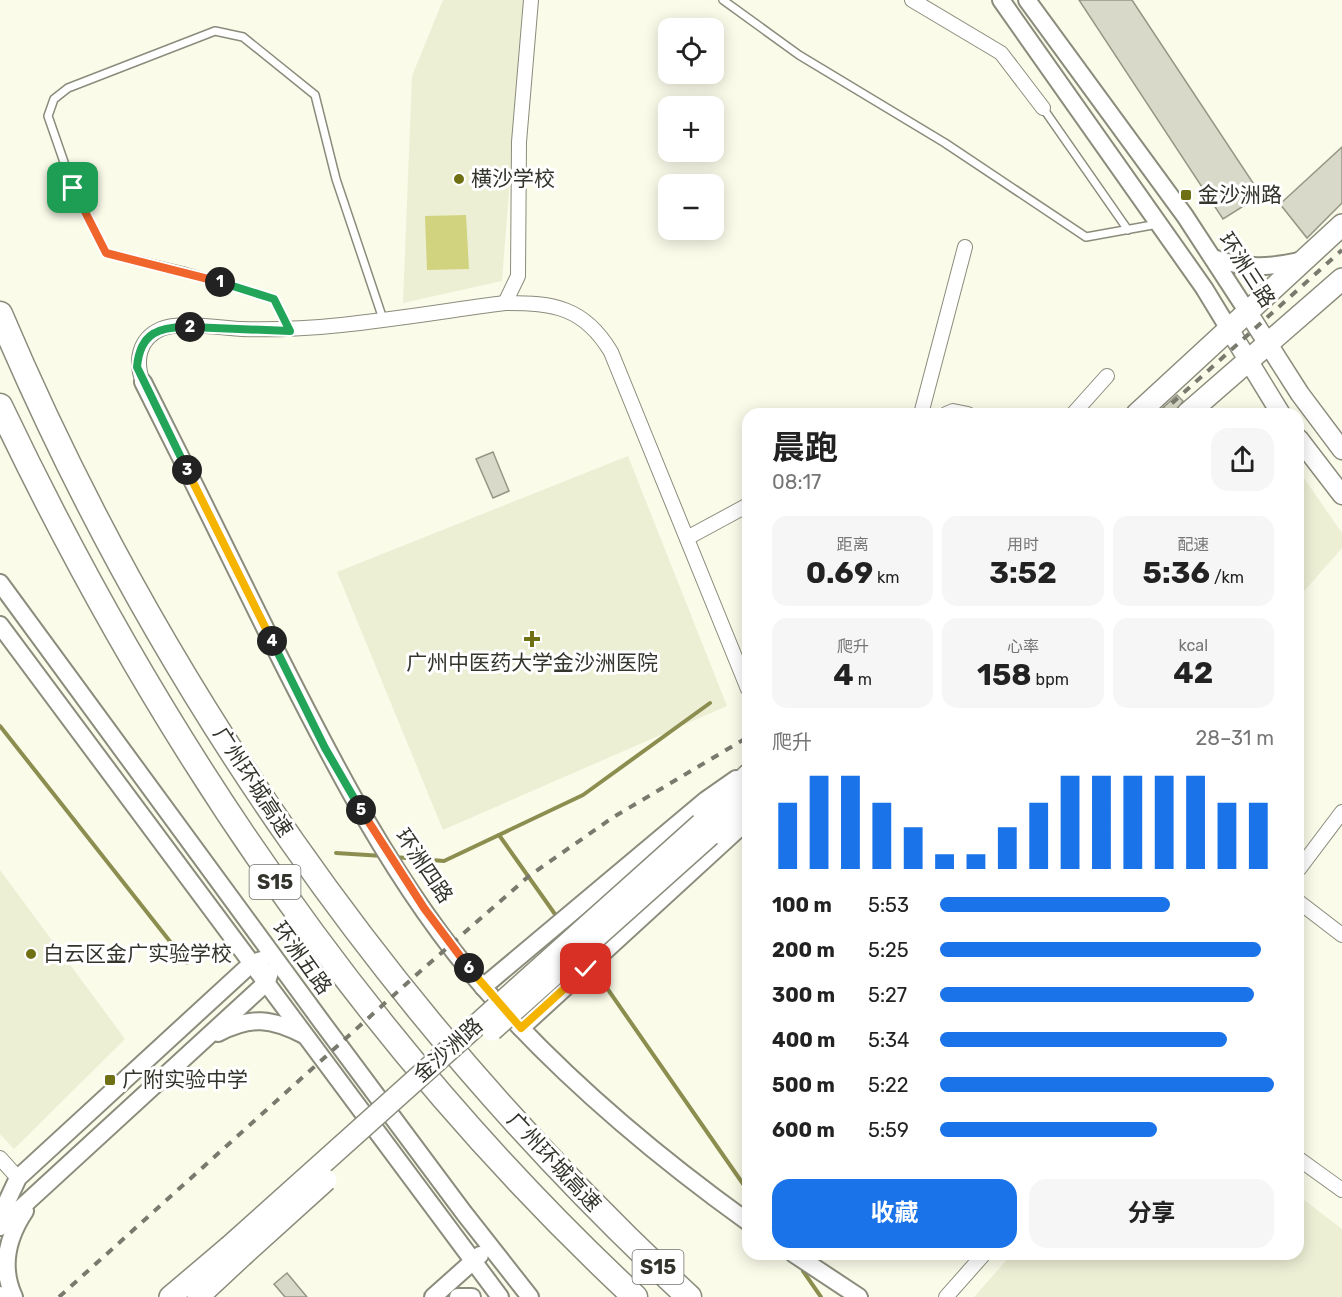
<!DOCTYPE html>
<html lang="zh">
<head>
<meta charset="utf-8">
<style>
  :root { --surface:#fff; --page:#f6f6f6; --text:#222; --muted:#767676; --accent:#1a73e8 }
  body { margin:0; font-family:Rubik,"Noto Sans SC",sans-serif; background:var(--page); color:var(--text); height:100vh; display:flex; flex-direction:column; font-size:22px; white-space:nowrap }
  * { box-sizing:border-box; margin:0 }
  p { font-size:20px; color:var(--muted) }
  .icon { flex:none; width:33px; height:33px; fill:none; stroke:currentColor; stroke-width:2; stroke-linecap:round; stroke-linejoin:round }
  .map { position:relative; flex:1; overflow:hidden }
  .drawer { position:absolute; left:742px; top:408px; width:562px; height:852px; display:flex; flex-direction:column; background:var(--surface); border-radius:18px; box-shadow:0 3px 15px #0003 }
  .drawer>* { flex:none }
  .tools { position:absolute; left:658px; top:18px; display:grid; gap:12px }
  .tools a { display:grid; place-items:center; width:66px; height:66px; border-radius:12px; background:var(--surface); box-shadow:0 3px 15px #0003; font-size:30px }
  .pin { position:absolute; display:grid; place-items:center; width:51px; height:51px; color:#fff; margin:-26px; border-radius:12px; box-shadow:0 3px 9px #0006 }
  .km { position:absolute; width:30px; height:30px; margin:-15px; border-radius:50%; background:#222; color:#fff; font-size:16px; line-height:30px; text-align:center }
  .round { display:grid; place-items:center; flex:none; width:63px; height:63px; border-radius:18px; background:var(--page) }
  .overview { display:flex; align-items:center; justify-content:space-between; height:102px; padding:0 30px }
  h1 { font-size:33px; font-weight:700; line-height:45px }
  .metrics { display:grid; grid-template-columns:repeat(3,1fr); gap:9px; height:102px; padding:6px 30px }
  .metrics div { display:grid; align-content:center; border-radius:15px; background:var(--page); text-align:center }
  .metrics b { font-size:30px; font-weight:700 }
  .metrics small { font-size:16px; font-weight:400 }
  .metrics p { font-size:16px }
  .chart { height:168px; padding:12px 30px }
  .chart p { display:flex; justify-content:space-between }
  .chart svg { width:100%; height:108px; margin-top:6px; stroke:var(--accent); stroke-width:6 }
  .primary-button { display:flex; gap:12px; margin-top:auto; padding:12px 30px }
  .primary-button a { flex:1; height:69px; border-radius:18px; background:var(--accent); color:#fff; font-size:24px; font-weight:700; line-height:69px; text-align:center }
  .primary-button a+a { background:var(--page); color:var(--text) }
  ul { padding:0 30px; list-style:none; font-size:20px }
  li { display:grid; grid-template-columns:96px 72px 1fr; align-items:center; height:45px }
  li i { height:15px; border-radius:8px; background:var(--accent) }
  .map>svg:first-child { display:block }
  .built { fill:#edefd5 }
  .green { fill:#d1d37e }
  .lines { fill:none; stroke-linecap:round; stroke-linejoin:round }
  .stream { stroke:#8c8e4f; stroke-width:4 }
  .building { fill:#d8d9c8; stroke:#959685; stroke-width:1.5 }
  .service-casing { stroke:#8b8c7c; stroke-width:10 }
  .minor-casing { stroke:#8b8c7c; stroke-width:16 }
  .tertiary-casing { stroke:#8b8c7c; stroke-width:20 }
  .secondary-casing { stroke:#8b8c7c; stroke-width:21 }
  .primary-casing { stroke:#8b8c7c; stroke-width:24 }
  .motorway-casing { stroke:#8b8c7c; stroke-width:27 }
  .service { stroke:#fff; stroke-width:7 }
  .minor { stroke:#fff; stroke-width:14 }
  .tertiary { stroke:#fff; stroke-width:16 }
  .secondary { stroke:#fff; stroke-width:18 }
  .primary { stroke:#fff; stroke-width:21 }
  .motorway { stroke:#fff; stroke-width:24 }
  .rail { stroke:#79796e; stroke-width:4; stroke-dasharray:8 8; stroke-linecap:butt }
  .primary-bridge-casing { stroke:#8b8c7c; stroke-width:24; stroke-linecap:butt }
  .primary-bridge { stroke:#fff; stroke-width:21 }
  .split-1-casing { stroke:#fff; stroke-width:12 }
  .split-2-casing { stroke:#fff; stroke-width:12 }
  .split-3-casing { stroke:#fff; stroke-width:12 }
  .split-4-casing { stroke:#fff; stroke-width:12 }
  .split-5-casing { stroke:#fff; stroke-width:12 }
  .split-6-casing { stroke:#fff; stroke-width:12 }
  .split-7-casing { stroke:#fff; stroke-width:12 }
  .split-1 { stroke:#f0652b; stroke-width:8 }
  .split-2 { stroke:#22a559; stroke-width:8 }
  .split-3 { stroke:#22a559; stroke-width:8 }
  .split-4 { stroke:#f5b400; stroke-width:8 }
  .split-5 { stroke:#22a559; stroke-width:8 }
  .split-6 { stroke:#f0652b; stroke-width:8 }
  .split-7 { stroke:#f5b400; stroke-width:8 }
  .poi-dot { fill:#6f7013; stroke:#fff; stroke-width:2 }
  .labels { text-anchor:middle; stroke-width:6; stroke-linejoin:round; paint-order:stroke }
  .shield { fill:#fff; stroke:#71716c; stroke-width:1.5 }
  .shield-label { font-size:20px; font-weight:bold; fill:#34342d }
  .poi-label { font-size:21px; fill:#34342d; stroke:#fff; text-anchor:start }
  .street-label { font-size:21px; fill:#34342d; stroke:#fff }
</style>
</head>
<body>
<div class="map">
<svg width="1342" height="1297" viewBox="0 0 1342 1297">
  <rect width="100%" height="100%" fill="#fafbe9"/>
  <g class="built">
    <path d="M 443,0 L 524,0 L 502,281 L 403,303 L 412,76 Z"/>
    <path d="M 628,456 L 727,706 L 443,830 L 337,572 Z"/>
    <path d="M 1299,471 L 1342,533 L 1342,548 L 1299,597 Z"/>
    <path d="M 0,870 L 125,1039 L 14,1149 L 0,1134 Z"/>
    <path d="M 1299,1196 L 1342,1229 L 1342,1297 L 974,1297 L 1012,1254 L 1299,1254 Z"/>
  </g>
  <path class="green" d="M 466,215 L 469,269 L 427,270 L 425,216 Z"/>
  <g class="lines">
    <g class="stream">
      <path d="M 0,726 L 187,963"/>
      <path d="M 499,835 L 557,917"/>
      <path d="M 336,853 L 383,856"/>
      <path d="M 394,857 L 444,861 L 583,795 L 710,703"/>
      <path d="M 593,968 L 748,1191"/>
      <path d="M 803,1271 L 821,1297"/>
    </g>
  </g>
  <g class="building">
    <path d="M 1079,0 L 1132,0 L 1261,195 L 1223,219 Z"/>
    <path d="M 1342,147 L 1342,203 L 1307,238 L 1280,204 Z"/>
    <path d="M 1177,395 L 1183,401 L 1175,414 L 1156,414 Z"/>
    <path d="M 493,452 L 509,491 L 493,498 L 476,459 Z"/>
    <path d="M 287,1273 L 307,1297 L 285,1297 L 274,1284 Z"/>
  </g>
  <g class="lines">
    <g class="service-casing">
      <g id="service">
        <path d="M 723,0 L 799,55 L 945,143 L 1086,237 L 1158,224"/>
        <path d="M 1043,108 L 1128,230"/>
        <path d="M 289,329 L 274,299 L 183,271 L 106,253 L 73,188 L 48,116 L 54,99 L 68,88 L 215,31 L 243,37 L 315,95 L 336,179 L 383,319"/>
      </g>
    </g>
    <g class="minor-casing">
      <g id="minor">
        <path d="M 912,0 L 1001,53 L 1043,108"/>
        <path d="M 505,303 L 518,276 L 519,142 L 531,0"/>
        <path d="M 143,382 C 135,362 138,339 161,329 C 179,321 222,328 242,329 C 330,332 418,314 505,303 C 554,303 584,307 611,352 L 748,689"/>
        <path d="M 921,414 L 965,247"/>
        <path d="M 946,414 L 953,411 L 968,414"/>
        <path d="M 1073,414 L 1107,376"/>
        <path d="M 687,538 L 748,505"/>
        <path d="M 1299,869 L 1342,812"/>
        <path d="M 1299,902 L 1342,935"/>
        <path d="M 0,1158 L 18,1178"/>
        <path d="M 1299,1159 L 1342,1190"/>
        <path d="M 946,1297 L 984,1254"/>
      </g>
    </g>
    <g class="tertiary-casing">
      <g id="tertiary">
        <path d="M 1001,0 L 1204,288 L 1229,329"/>
        <path d="M 1027,0 L 1185,216 L 1247,311"/>
        <path d="M 1213,258 C 1245,269 1271,268 1303,260"/>
        <path d="M 143,382 C 186,467 228,553 270,638 C 329,756 396,888 484,988 C 563,1078 652,1153 748,1222"/>
        <path d="M 0,583 L 321,1021 L 464,1213 L 530,1297"/>
        <path d="M 0,625 L 500,1297"/>
        <path d="M 483,987 L 706,800 L 736,779"/>
        <path d="M 521,1028 L 748,820"/>
        <path d="M 218,1033 C 251,1016 271,1018 304,1035"/>
        <path d="M 0,1227 L 3,1210 L 18,1178 L 252,963 L 262,960"/>
        <path d="M 0,1227 L 267,982 L 270,972"/>
        <path d="M 794,1254 L 859,1297"/>
        <path d="M 0,1295 L 1,1297"/>
        <path d="M 14,1297 C 0,1267 7,1238 25,1211"/>
        <path d="M 433,1297 L 480,1255"/>
        <path d="M 458,1297 L 472,1297"/>
      </g>
    </g>
    <g class="secondary-casing">
      <g id="secondary">
        <path d="M 1247,311 L 1300,394 L 1342,450"/>
        <path d="M 1229,329 L 1281,414"/>
        <path d="M 1299,439 L 1342,495"/>
      </g>
    </g>
    <g class="primary-casing">
      <g id="primary">
        <path d="M 1137,414 L 1342,225"/>
        <path d="M 1187,414 L 1342,279"/>
        <path d="M 701,824 L 748,775"/>
        <path d="M 710,835 L 748,804"/>
        <path d="M 170,1297 L 229,1247"/>
        <path d="M 198,1297 L 242,1256"/>
      </g>
    </g>
    <g class="motorway-casing">
      <g id="motorway">
        <path d="M 0,314 C 157,685 393,1023 689,1297"/>
        <path d="M 0,406 C 158,739 364,1044 635,1297"/>
      </g>
    </g>
    <use href="#service" class="service"/>
    <use href="#minor" class="minor"/>
    <use href="#tertiary" class="tertiary"/>
    <use href="#secondary" class="secondary"/>
    <use href="#primary" class="primary"/>
    <use href="#motorway" class="motorway"/>
    <g class="rail">
      <path d="M 1160,414 L 1342,250"/>
      <path d="M 59,1297 L 415,976 L 529,876 L 612,818 L 748,737"/>
    </g>
    <g class="primary-bridge-casing">
      <g id="primary-bridge">
        <path d="M 492,1030 L 710,835"/>
        <path d="M 229,1247 L 701,824"/>
        <path d="M 242,1256 L 326,1180"/>
      </g>
    </g>
    <use href="#primary-bridge" class="primary-bridge"/>
  </g>
  <g class="lines">
    <g class="split-1-casing">
      <path id="split-1" d="M 73,188 L 106,253 L 220,282"/>
    </g>
    <g class="split-2-casing">
      <path id="split-2" d="M 190,327 L 290,331 L 274,299 L 220,282"/>
    </g>
    <g class="split-3-casing">
      <path id="split-3" d="M 187,470 L 137,367 C 140,333 159,326 190,327"/>
    </g>
    <g class="split-4-casing">
      <path id="split-4" d="M 187,470 L 272,641"/>
    </g>
    <g class="split-5-casing">
      <path id="split-5" d="M 272,641 L 325,748 L 361,810"/>
    </g>
    <g class="split-6-casing">
      <path id="split-6" d="M 361,810 L 424,908 L 469,968"/>
    </g>
    <g class="split-7-casing">
      <path id="split-7" d="M 469,968 L 521,1028 L 586,969"/>
    </g>
    <use href="#split-1" class="split-1"/>
    <use href="#split-2" class="split-2"/>
    <use href="#split-3" class="split-3"/>
    <use href="#split-4" class="split-4"/>
    <use href="#split-5" class="split-5"/>
    <use href="#split-6" class="split-6"/>
    <use href="#split-7" class="split-7"/>
  </g>
  <g class="poi-dot">
    <circle cx="459" cy="179" r="6"/>
    <rect x="1180" y="189" width="12" height="12" rx="3"/>
    <path d="M529 630h6v6h6v6h-6v6h-6v-6h-6v-6h6z"/>
    <circle cx="31" cy="954" r="6"/>
    <rect x="104" y="1074" width="12" height="12" rx="3"/>
  </g>
  <g class="labels">
    <g class="shield">
      <rect x="249.5" y="865" width="51" height="34" rx="4.5"/>
      <rect x="632.5" y="1250" width="51" height="34" rx="4.5"/>
    </g>
    <g class="shield-label">
      <text x="275" y="889">S15</text>
      <text x="658" y="1274">S15</text>
    </g>
    <g class="poi-label">
      <text x="471" y="186">横沙学校</text>
      <text x="1198" y="202">金沙洲路</text>
      <text x="532" y="670" text-anchor="middle">广州中医药大学金沙洲医院</text>
      <text x="43" y="961">白云区金广实验学校</text>
      <text x="122" y="1087">广附实验中学</text>
    </g>
    <g class="street-label">
      <text transform="translate(1247 270) rotate(57)" y="7">环洲三路</text>
      <text transform="translate(253 782) rotate(57)" y="7">广州环城高速</text>
      <text transform="translate(424 866) rotate(56)" y="7">环洲四路</text>
      <text transform="translate(302 958) rotate(54)" y="7">环洲五路</text>
      <text transform="translate(448 1050) rotate(-42)" y="7">金沙洲路</text>
      <text transform="translate(554 1162) rotate(47)" y="7">广州环城高速</text>
    </g>
  </g>
</svg>
<div class="tools">
<a><svg class="icon" aria-label="locate" viewBox="0 0 24 24"><circle cx="12" cy="12" r="6"/><path d="M12 2v4M12 18v4M2 12h4M18 12h4"/></svg></a>
<a>+</a>
<a>−</a>
</div>
<div class="pin" style="left:73px;top:188px;background:#1e9e55"><svg class="icon" aria-label="arrive" viewBox="0 0 24 24"><path d="M6 21V4h12l-3 4 3 4H6"/></svg></div>
<div class="pin" style="left:586px;top:969px;background:#d93025"><svg class="icon" aria-label="check" viewBox="0 0 24 24"><path d="M5 12l5 5 9-10"/></svg></div>
<b class="km" style="left:220px;top:282px">1</b>
<b class="km" style="left:190px;top:327px">2</b>
<b class="km" style="left:187px;top:470px">3</b>
<b class="km" style="left:272px;top:641px">4</b>
<b class="km" style="left:361px;top:810px">5</b>
<b class="km" style="left:469px;top:968px">6</b>
<section class="drawer">
<div class="overview"><div><h1>晨跑</h1><p>08:17</p></div><a class="round"><svg class="icon" aria-label="share" viewBox="0 0 24 24"><path d="M12 15V3M7 8l5-5 5 5M5 13v7h14v-7"/></svg></a></div>
<div class="metrics">
<div><p>距离</p><b>0.69<small> km</small></b></div>
<div><p>用时</p><b>3:52</b></div>
<div><p>配速</p><b>5:36<small> /km</small></b></div>
</div>
<div class="metrics">
<div><p>爬升</p><b>4<small> m</small></b></div>
<div><p>心率</p><b>158<small> bpm</small></b></div>
<div><p>kcal</p><b>42</b></div>
</div>
<div class="chart"><p><span>爬升</span>28–31 m</p>
<svg viewBox="0 0 160 44" preserveAspectRatio="none"><path d="M5 44V17M15 44V6M25 44V6M35 44V17M45 44V27M55 44V38M65 44V38M75 44V27M85 44V17M95 44V6M105 44V6M115 44V6M125 44V6M135 44V6M145 44V17M155 44V17"/></svg>
</div>
<ul>
<li><b>100 m</b>5:53<i style="width:69%"></i></li>
<li><b>200 m</b>5:25<i style="width:96%"></i></li>
<li><b>300 m</b>5:27<i style="width:94%"></i></li>
<li><b>400 m</b>5:34<i style="width:86%"></i></li>
<li><b>500 m</b>5:22<i style="width:100%"></i></li>
<li><b>600 m</b>5:59<i style="width:65%"></i></li>
</ul>
<div class="primary-button"><a>收藏</a><a>分享</a></div>
</section>
</div>
</body>
</html>
